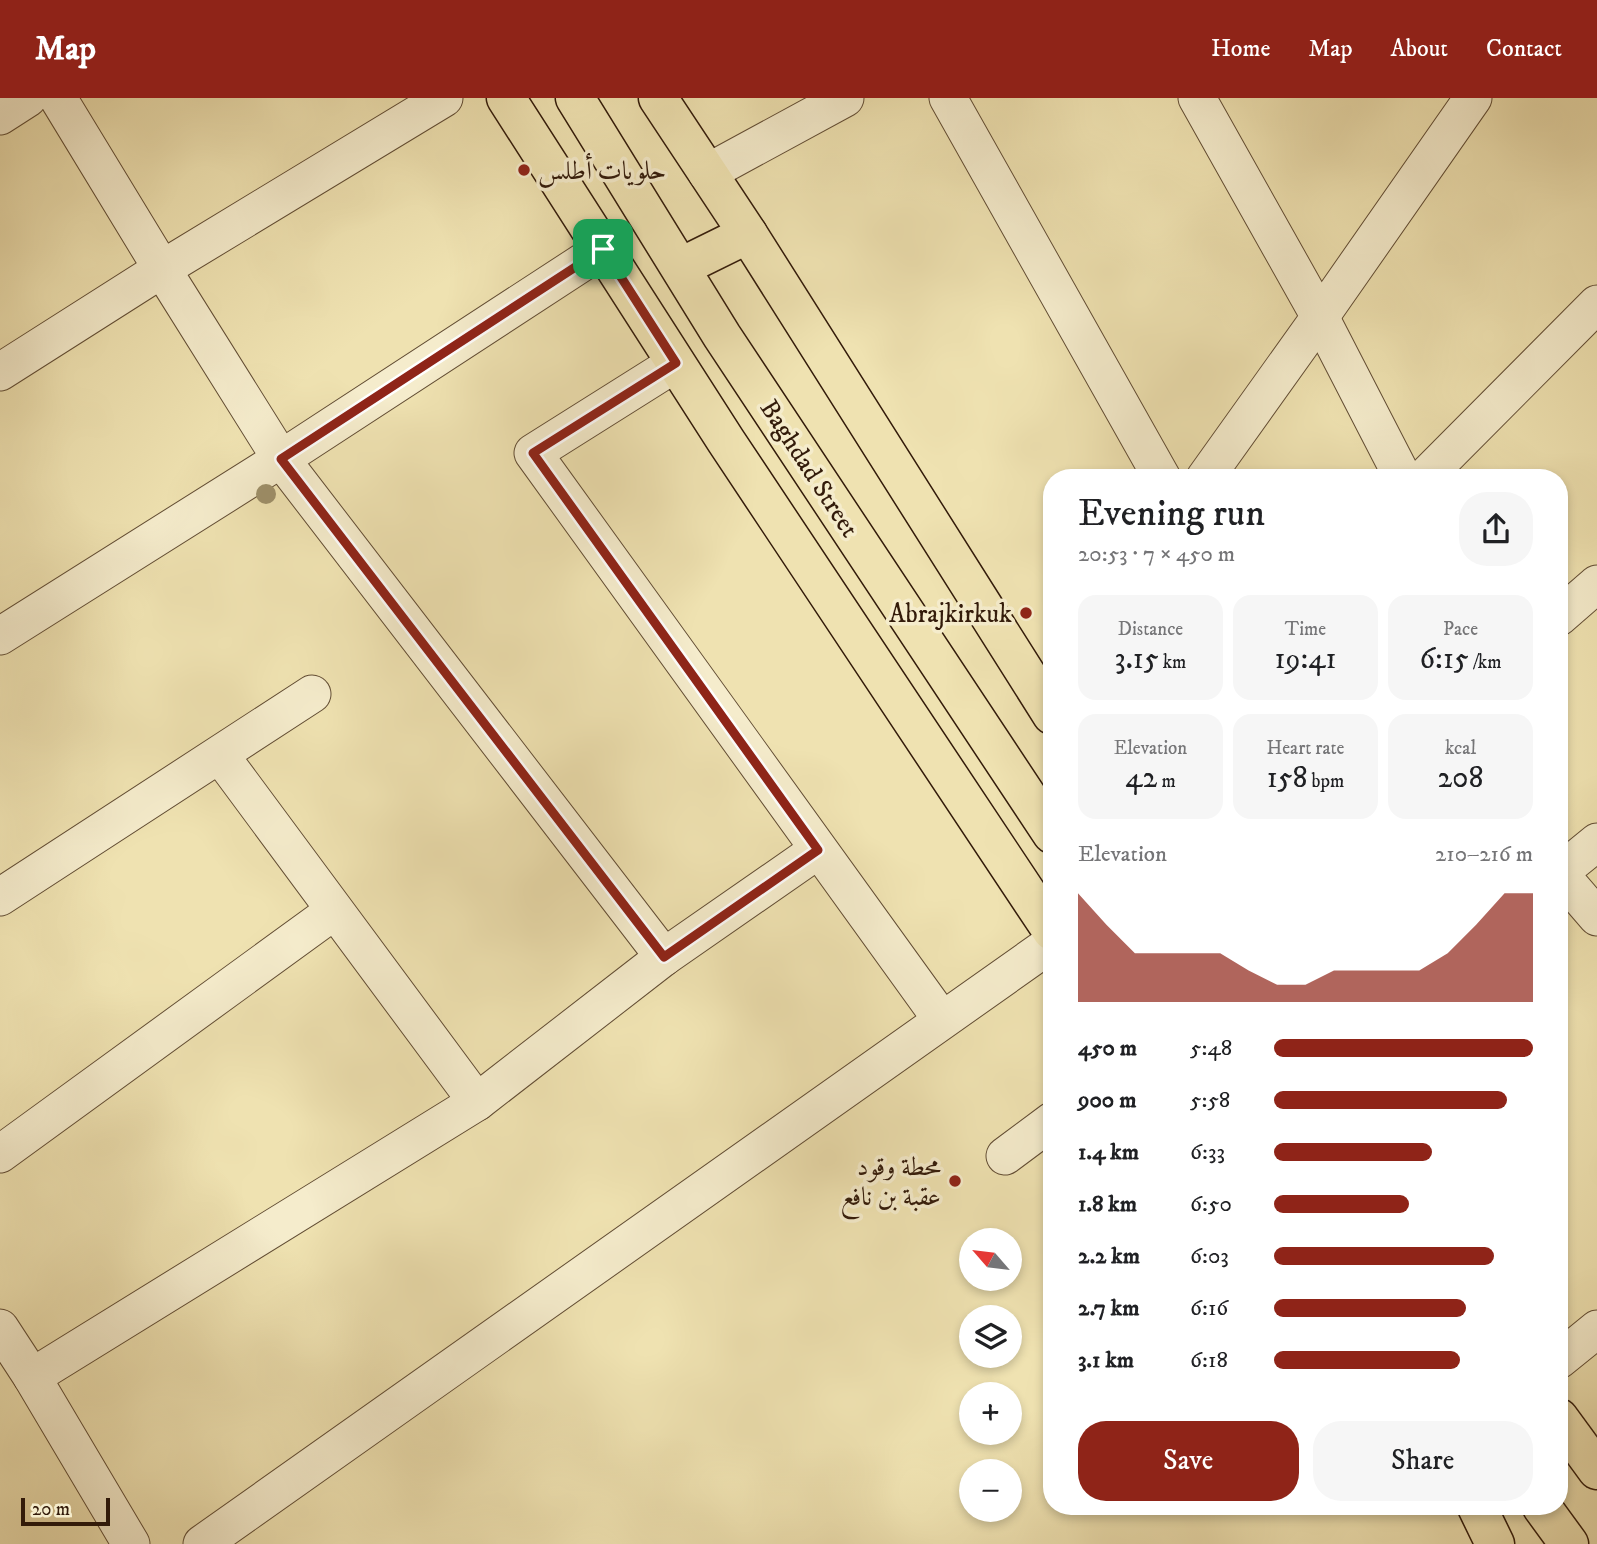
<!DOCTYPE html>
<html lang="en">
<head>
<meta charset="utf-8">
<style>
  :root { --surface:#fff; --page:#f6f6f6; --text:#202124; --muted:#757577; --accent:#8f2418 }
  body { margin:0; font-family:"IM FELL DW Pica",Amiri,serif; background:var(--page); color:var(--text); height:100vh; display:flex; flex-direction:column; font-size:26px; white-space:nowrap }
  * { box-sizing:border-box; margin:0 }
  p { font-size:23px; color:var(--muted) }
  .icon { flex:none; width:38px; height:38px; fill:none; stroke:currentColor; stroke-width:2; stroke-linecap:round; stroke-linejoin:round }
  .map { position:relative; flex:1; overflow:hidden }
  .side { position:absolute; left:1043px; top:371px; width:525px; height:1046px; display:flex; flex-direction:column; background:var(--surface); border-radius:28px; box-shadow:0 4px 10px #0003 }
  .side>* { flex:none }
  .needle { width:46px; rotate:298deg }
  .buttons { position:absolute; left:959px; top:1130px; display:grid; gap:14px }
  .buttons a { display:grid; place-items:center; width:63px; height:63px; border-radius:50%; background:var(--surface); box-shadow:0 4px 10px #0003; font-size:35px }
  .scale { position:absolute; left:21px; bottom:18px; width:89px; box-sizing:border-box; padding-left:7px; border:4px solid #331b0a; border-top:0; font-size:19px; line-height:24px; white-space:nowrap; color:#331b0a; -webkit-text-stroke:5px #f5eccc; paint-order:stroke }
  .pin { position:absolute; display:grid; place-items:center; width:60px; height:60px; color:#fff; margin:-30px; border-radius:14px; box-shadow:0 4px 10px #0006 }
  .round { display:grid; place-items:center; flex:none; width:74px; height:74px; border-radius:28px; background:var(--page) }
  .summary { display:flex; align-items:center; justify-content:space-between; height:119px; padding:0 35px }
  h1 { font-size:38px; font-weight:600; line-height:52px }
  .metrics { display:grid; grid-template-columns:repeat(3,1fr); gap:10px; height:119px; padding:7px 35px }
  .metrics div { display:grid; align-content:center; border-radius:18px; background:var(--page); text-align:center }
  .metrics b { font-size:30px; font-weight:600 }
  .metrics small { font-size:19px; font-weight:400 }
  .metrics p { font-size:19px }
  .chart { height:196px; padding:14px 35px }
  .chart p { display:flex; justify-content:space-between }
  .chart svg { width:100%; height:126px; margin-top:7px; fill:var(--accent); opacity:.7 }
  .primary-button { display:flex; gap:14px; margin-top:auto; padding:14px 35px }
  .primary-button a { flex:1; height:80px; border-radius:28px; background:var(--accent); color:#fff; font-size:28px; font-weight:600; line-height:80px; text-align:center }
  .primary-button a+a { background:var(--page); color:var(--text) }
  ul { padding:0 35px; list-style:none; font-size:23px }
  li { display:grid; grid-template-columns:112px 84px 1fr; align-items:center; height:52px }
  li i { height:18px; border-radius:9px; background:var(--accent) }
  header { display:flex; align-items:center; gap:42px; box-sizing:border-box; height:98px; padding:0 35px; background:var(--accent); color:#fff }
  header strong { font-size:33px }
  nav { display:flex; gap:38px; margin-inline-start:auto; font-size:24px }
  .map>svg:first-child { display:block }
  .lines { fill:none; stroke-linecap:round; stroke-linejoin:round }
  .minor-casing { stroke:#624d34; stroke-width:39 }
  .major-casing { stroke:#331b0a; stroke-width:41 }
  .minor { stroke:#f5eccc; stroke-width:37 }
  .major { stroke:#efe2b1; stroke-width:38 }
  .tree { fill:#9e906a }
  .route-casing { stroke:#fff; stroke-width:14 }
  .route { stroke:#8f2418; stroke-width:9 }
  .poi-dot { fill:#8f2418; stroke:#f5eccc; stroke-width:2.5 }
  .labels { text-anchor:middle; stroke-width:7; stroke-linejoin:round; paint-order:stroke }
  .poi-label { font-size:26px; fill:#331b0a; stroke:#f5eccc; text-anchor:end }
  .street-label { font-size:26px; fill:#331b0a; stroke:#f5eccc }
</style>
</head>
<body>
<header>
<strong>Map</strong>
<nav><a>Home</a><a>Map</a><a>About</a><a>Contact</a></nav>
</header>
<div class="map">
<svg width="1597" height="1446" viewBox="0 0 1597 1446">
  <rect width="100%" height="100%" fill="#efe2b1"/>
  <filter id="stains"><feTurbulence type="fractalNoise" baseFrequency=".00286" numOctaves="4"/><feColorMatrix values="0 0 0 0 .2 0 0 0 0 .09 0 0 0 0 .02 0 0 0 .5 -.17"/></filter>
  <radialGradient id="worn" r=".72"><stop offset=".6" stop-color="#630" stop-opacity="0"/><stop offset="1" stop-color="#630" stop-opacity=".3"/></radialGradient>
  <g class="lines">
    <g class="minor-casing">
      <g id="minor">
        <path d="M 58,0 L 162,171 L 281,361 L 664,859"/>
        <path d="M 948,0 L 1162,380"/>
        <path d="M 1197,0 L 1320,219 L 1403,380"/>
        <path d="M 0,18 L 28,0"/>
        <path d="M 707,75 L 845,0"/>
        <path d="M 676,265 L 533,355 L 942,922"/>
        <path d="M 0,274 L 162,171 L 444,0"/>
        <path d="M 1205,380 L 1320,219 L 1473,0"/>
        <path d="M 1424,380 L 1597,206"/>
        <path d="M 1559,519 L 1597,486"/>
        <path d="M 0,538 L 281,361 L 603,151"/>
        <path d="M 220,657 L 477,1004"/>
        <path d="M 1559,775 L 1597,819"/>
        <path d="M 1559,775 L 1597,744"/>
        <path d="M 0,799 L 312,596"/>
        <path d="M 0,1056 L 334,813"/>
        <path d="M 1005,1058 L 1052,1023"/>
        <path d="M 0,1230 L 32,1279 L 131,1446"/>
        <path d="M 1559,1262 L 1597,1231"/>
        <path d="M 32,1279 L 477,1004 L 664,859 L 818,752"/>
        <path d="M 202,1446 L 1052,845"/>
      </g>
    </g>
    <g class="major-casing">
      <g id="major">
        <path d="M 506,0 L 726,343 L 1052,833"/>
        <path d="M 575,0 L 722,238 L 1052,736"/>
        <path d="M 658,0 L 748,136 L 1052,617"/>
        <path d="M 681,169 L 748,136"/>
        <path d="M 1559,1320 L 1597,1372"/>
        <path d="M 1477,1409 L 1495,1446"/>
        <path d="M 1542,1409 L 1569,1446"/>
      </g>
    </g>
    <use href="#minor" class="minor"/>
    <use href="#major" class="major"/>
  </g>
  <circle class="tree" cx="266" cy="396" r="10"/>
  <g class="lines">
    <g class="route-casing">
      <path id="route" d="M 603,151 L 676,265 L 533,355 L 818,752 L 664,859 L 281,361 Z"/>
    </g>
    <use href="#route" class="route"/>
  </g>
  <g class="poi-dot">
    <circle cx="524" cy="72" r="7"/>
    <circle cx="1026" cy="515" r="7"/>
    <circle cx="955" cy="1083" r="7"/>
  </g>
  <g class="labels">
    <g class="poi-label">
      <text x="538" y="81" text-anchor="start">حلويات أطلس</text>
      <text x="1012" y="524">Abrajkirkuk</text>
      <text x="941" y="1077">محطة وقود<tspan x="941" dy="30">عقبة بن نافع</tspan></text>
    </g>
    <g class="street-label">
      <text transform="translate(810 370) rotate(57)" y="9">Baghdad Street</text>
    </g>
  </g>
  <rect width="100%" height="100%" filter="url(#stains)"/>
  <rect width="100%" height="100%" fill="url(#worn)"/>
</svg>
<div class="buttons">
<a><svg class="needle" viewBox="-14 -14 28 28"><path d="M0-13l5 13h-10z" fill="#e53935"/><path d="M0 13l5-13h-10z" fill="#757577"/></svg></a>
<a><svg class="icon" aria-label="layers" viewBox="0 0 24 24"><path d="M12 4l9 5-9 5-9-5zM3 14l9 5 9-5"/></svg></a>
<a>+</a>
<a>−</a>
</div>
<div class="scale">20 m</div>
<div class="pin" style="left:603px;top:151px;background:#1e9e55"><svg class="icon" aria-label="arrive" viewBox="0 0 24 24"><path d="M6 21V4h12l-3 4 3 4H6"/></svg></div>
<section class="side">
<div class="summary"><div><h1>Evening run</h1><p>20:53 · 7 × 450 m</p></div><a class="round"><svg class="icon" aria-label="share" viewBox="0 0 24 24"><path d="M12 15V3M7 8l5-5 5 5M5 13v7h14v-7"/></svg></a></div>
<div class="metrics">
<div><p>Distance</p><b>3.15<small> km</small></b></div>
<div><p>Time</p><b>19:41</b></div>
<div><p>Pace</p><b>6:15<small> /km</small></b></div>
</div>
<div class="metrics">
<div><p>Elevation</p><b>42<small> m</small></b></div>
<div><p>Heart rate</p><b>158<small> bpm</small></b></div>
<div><p>kcal</p><b>208</b></div>
</div>
<div class="chart"><p><span>Elevation</span>210–216 m</p>
<svg viewBox="0 0 160 44" preserveAspectRatio="none"><path d="M0 44V6L10 17L20 27L30 27L40 27L50 27L60 33L70 38L80 38L90 33L100 33L110 33L120 33L130 27L140 17L150 6L160 6V44z"/></svg>
</div>
<ul>
<li><b>450 m</b>5:48<i style="width:100%"></i></li>
<li><b>900 m</b>5:58<i style="width:90%"></i></li>
<li><b>1.4 km</b>6:33<i style="width:61%"></i></li>
<li><b>1.8 km</b>6:50<i style="width:52%"></i></li>
<li><b>2.2 km</b>6:03<i style="width:85%"></i></li>
<li><b>2.7 km</b>6:16<i style="width:74%"></i></li>
<li><b>3.1 km</b>6:18<i style="width:72%"></i></li>
</ul>
<div class="primary-button"><a>Save</a><a>Share</a></div>
</section>
</div>
</body>
</html>
